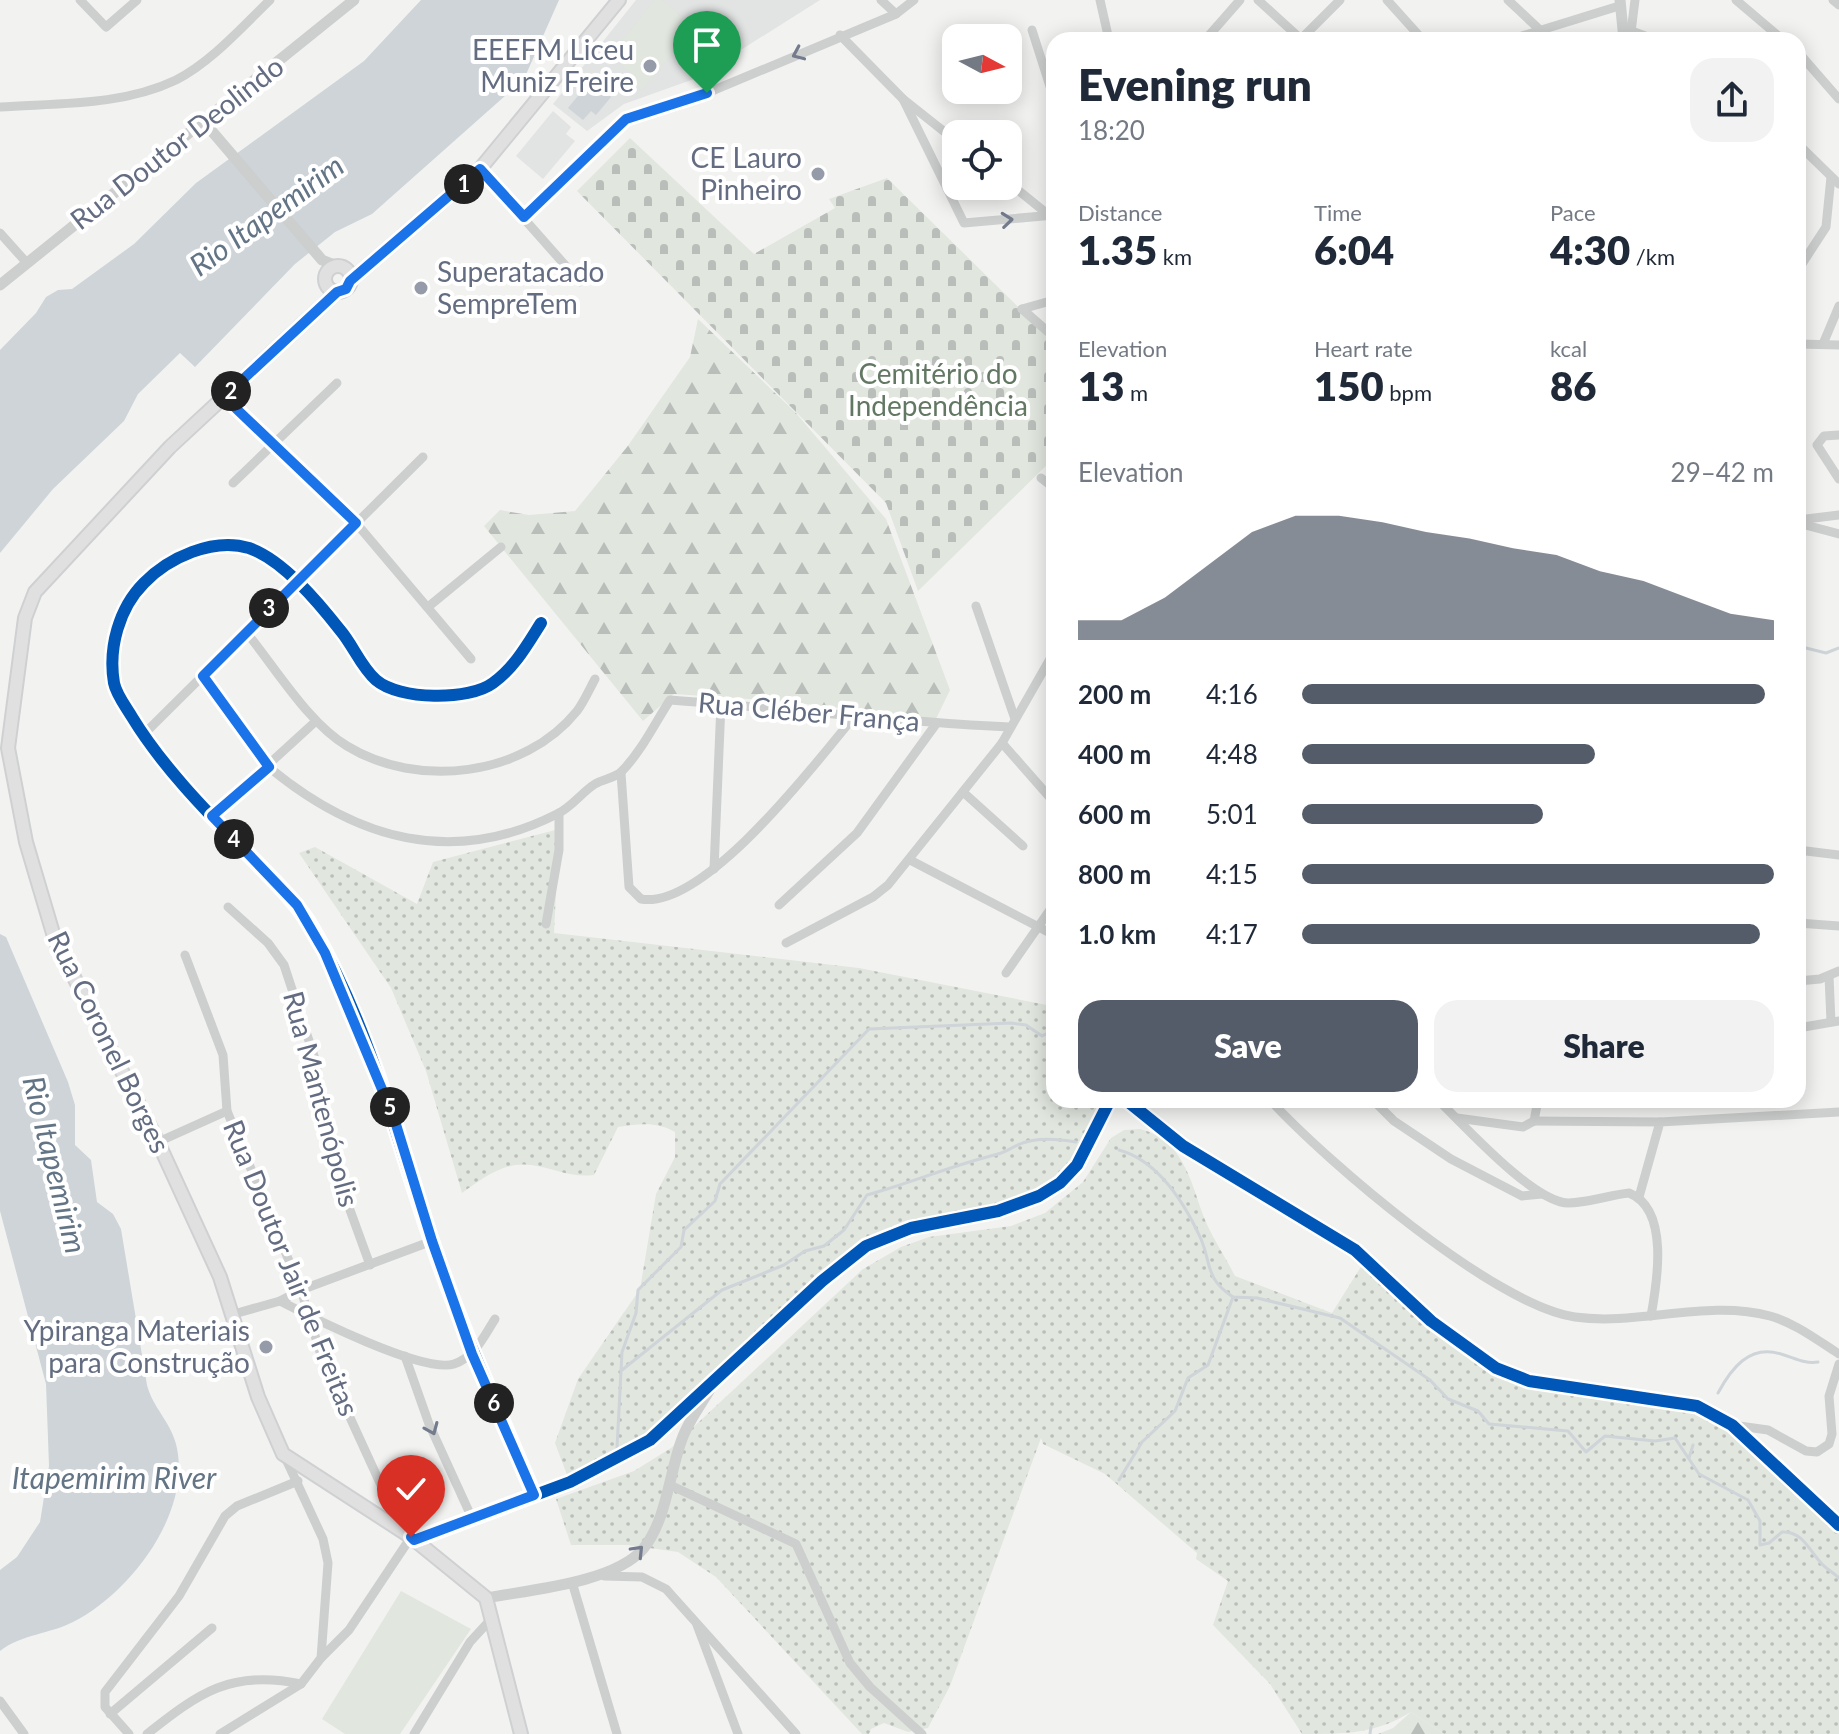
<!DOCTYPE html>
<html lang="en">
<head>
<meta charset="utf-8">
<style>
  :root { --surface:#fff; --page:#f2f2f3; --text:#1f2937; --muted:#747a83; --accent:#545c6a }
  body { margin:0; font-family:Lato,sans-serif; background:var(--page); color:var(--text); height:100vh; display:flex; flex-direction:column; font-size:30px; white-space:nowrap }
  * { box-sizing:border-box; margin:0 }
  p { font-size:26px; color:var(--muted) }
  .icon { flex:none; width:44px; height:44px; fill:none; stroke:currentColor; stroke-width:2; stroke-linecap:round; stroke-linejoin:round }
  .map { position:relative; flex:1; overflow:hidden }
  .panel { position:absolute; left:1046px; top:32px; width:760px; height:1076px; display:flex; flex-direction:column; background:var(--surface); border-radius:24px; box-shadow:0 4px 20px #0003 }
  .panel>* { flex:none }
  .needle { width:52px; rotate:97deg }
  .controls { position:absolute; left:942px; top:24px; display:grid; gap:16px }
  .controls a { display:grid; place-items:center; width:80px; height:80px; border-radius:16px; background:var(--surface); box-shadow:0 4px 20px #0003; font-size:40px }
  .pin { position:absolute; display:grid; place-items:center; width:68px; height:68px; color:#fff; margin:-82px -34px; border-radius:50% 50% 50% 0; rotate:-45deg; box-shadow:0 0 8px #0007 }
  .pin .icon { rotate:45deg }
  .km { position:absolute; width:40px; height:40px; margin:-20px; border-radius:50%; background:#222; color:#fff; font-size:22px; line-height:40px; text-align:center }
  .round { display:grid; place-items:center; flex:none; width:84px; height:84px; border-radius:24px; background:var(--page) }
  .overview { display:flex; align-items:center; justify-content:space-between; height:136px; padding:0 32px }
  h1 { font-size:44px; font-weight:800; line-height:60px }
  .stats { display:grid; grid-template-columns:repeat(3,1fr); gap:12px; height:136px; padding:8px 32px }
  .stats div { display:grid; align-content:center }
  .stats b { font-size:40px; font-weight:800 }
  .stats small { font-size:22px; font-weight:400 }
  .stats p { font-size:22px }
  .chart { height:224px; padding:16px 32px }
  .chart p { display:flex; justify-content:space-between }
  .chart svg { width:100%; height:144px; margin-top:8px; fill:var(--accent); opacity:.7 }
  .cta { display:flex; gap:16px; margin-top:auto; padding:16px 32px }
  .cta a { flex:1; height:92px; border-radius:24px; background:var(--accent); color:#fff; font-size:32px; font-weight:800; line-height:92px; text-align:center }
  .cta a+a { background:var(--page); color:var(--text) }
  ul { padding:0 32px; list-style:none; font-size:26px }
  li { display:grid; grid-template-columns:128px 96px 1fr; align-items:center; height:60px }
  li i { height:20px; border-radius:10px; background:var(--accent) }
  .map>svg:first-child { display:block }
  .built { fill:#e2e3e3 }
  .grass { fill:url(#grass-dots) }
  .forest { fill:url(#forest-firs) }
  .cemetery { fill:url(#cemetery-stones) }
  .garden { fill:#e1e6df }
  .water { fill:#ced4d8 }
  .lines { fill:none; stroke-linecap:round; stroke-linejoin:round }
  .stream { stroke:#ced4d8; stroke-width:3 }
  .secondary-casing { stroke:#cfd0d1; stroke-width:16 }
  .minor { stroke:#cdcece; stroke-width:9 }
  .tertiary { stroke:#cdcece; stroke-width:11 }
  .secondary { stroke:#e0e0e1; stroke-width:12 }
  .cycleway-casing { stroke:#fff; stroke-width:17 }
  .cycleway { stroke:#0057b8; stroke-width:12 }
  .oneway { stroke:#737b8d }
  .route-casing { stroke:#fff; stroke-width:16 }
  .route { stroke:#1a73e8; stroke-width:10 }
  .poi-dot { fill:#959ba8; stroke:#fff; stroke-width:3 }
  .labels { text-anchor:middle; stroke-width:8; stroke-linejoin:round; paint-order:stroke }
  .poi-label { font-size:28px; fill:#636c81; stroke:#fff; text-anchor:end }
  .street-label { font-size:28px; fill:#636c81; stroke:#fff }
  .park-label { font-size:28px; fill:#627863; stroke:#fff }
  .water-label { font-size:30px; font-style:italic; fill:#637485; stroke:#fff }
</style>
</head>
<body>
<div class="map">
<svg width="1839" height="1734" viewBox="0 0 1839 1734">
  <defs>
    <pattern id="grass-dots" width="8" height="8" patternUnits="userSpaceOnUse" patternTransform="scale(2)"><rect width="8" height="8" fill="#e1e6df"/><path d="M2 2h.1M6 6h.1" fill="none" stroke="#babeba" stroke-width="1.8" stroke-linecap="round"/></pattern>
    <pattern id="forest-firs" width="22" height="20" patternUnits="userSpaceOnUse" patternTransform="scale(2)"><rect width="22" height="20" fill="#e1e6df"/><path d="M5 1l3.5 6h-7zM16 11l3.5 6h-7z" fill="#babeba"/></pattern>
    <pattern id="cemetery-stones" width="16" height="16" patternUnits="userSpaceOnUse" patternTransform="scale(2)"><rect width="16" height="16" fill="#e1e6df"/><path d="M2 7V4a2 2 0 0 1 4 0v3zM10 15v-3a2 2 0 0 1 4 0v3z" fill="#babeba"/></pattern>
  </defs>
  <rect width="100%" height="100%" fill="#f2f3f1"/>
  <g class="built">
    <path d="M 636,0 L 820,0 L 725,60 L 711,73 L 624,104 L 587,131 L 553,104 Z"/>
    <path d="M 553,111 L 571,127 L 566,134 L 575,141 L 543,179 L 516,156 Z"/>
  </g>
  <g class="grass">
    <path d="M 559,829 L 554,933 L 859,968 L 1052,1006 L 1054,1100 L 1108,1100 L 1081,1154 L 1049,1188 L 996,1210 L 925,1218 L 880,1236 L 627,1454 L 567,1475 L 555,1443 L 578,1379 L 640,1289 L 656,1194 L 675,1157 L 675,1132 C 656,1121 639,1124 618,1127 L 594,1175 C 570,1178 554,1168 531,1165 C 504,1161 482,1179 462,1193 L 426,1071 L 391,988 L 299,853 L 315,847 L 417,904 L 433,862 Z"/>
    <path d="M 1140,1129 C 1182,1140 1190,1178 1203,1215 C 1211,1236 1225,1256 1235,1276 L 1332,1313 L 1362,1265 C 1418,1317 1485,1381 1564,1393 C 1605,1399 1652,1395 1691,1408 C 1744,1426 1798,1493 1839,1532 L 1839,1734 L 1444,1734 L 1411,1712 C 1375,1734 1346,1734 1302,1734 L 1270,1684 L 1213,1625 L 1228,1581 L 1196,1559 L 1197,1553 L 1105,1474 L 1043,1444 L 1041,1438 L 950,1686 L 928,1728 L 908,1732 L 884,1723 L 871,1729 L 869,1734 L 862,1734 L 716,1577 L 678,1552 L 628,1545 L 571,1545 L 556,1499 L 634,1471 L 671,1448 L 863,1269 L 901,1247 L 929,1237 L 1011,1226 L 1045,1213 L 1083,1182 L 1111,1138 L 1124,1130 Z"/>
  </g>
  <g class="forest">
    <path d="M 698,319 L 796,413 L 886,519 L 950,690 L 936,719 L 779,701 L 674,694 L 643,721 L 484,526 L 500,510 L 529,515 L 575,511 L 627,447 L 690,357 Z"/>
    <path d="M 1411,1712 L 1444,1734 L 1378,1734 L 1393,1728 Z"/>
  </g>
  <path class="cemetery" d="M 630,138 L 754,254 L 835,208 L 829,199 L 887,178 L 1054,342 L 1054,458 L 918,591 L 886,503 L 577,191 Z"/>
  <g class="garden">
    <path d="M 655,0 L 662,0 L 694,27 L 642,90 L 628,78 L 631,73 L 619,63 L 625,56 L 616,48 Z"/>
    <path d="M 401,1591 L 471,1629 L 400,1734 L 345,1734 L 322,1719 Z"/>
  </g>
  <g class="water">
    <path d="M 421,0 L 559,0 L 524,79 L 372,214 L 335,232 L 295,264 L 195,367 L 180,353 L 138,394 L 124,421 L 53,489 L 0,553 L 0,350 L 36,313 L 46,297 L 58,290 L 72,289 L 134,244 L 196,183 L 364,61 Z"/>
    <path d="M 591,80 L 611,97 L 596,115 L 591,111 L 583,120 L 568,108 Z"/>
    <path d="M 0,934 L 6,937 L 68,1082 L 75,1105 L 75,1145 L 91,1160 L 97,1202 L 113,1214 L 121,1229 L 147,1385 C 153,1408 170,1421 176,1444 C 193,1511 131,1593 73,1622 C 50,1634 22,1634 0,1651 L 0,1570 L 17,1557 L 40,1522 L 49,1466 L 46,1384 L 0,1211 Z"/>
  </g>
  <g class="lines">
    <g class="stream">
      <path d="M 1798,646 L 1826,653 L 1839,648"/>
      <path d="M 1119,1150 C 1159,1161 1185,1204 1201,1239 C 1212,1266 1205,1278 1233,1297 L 1257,1298 L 1340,1318 L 1430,1380 L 1448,1399 L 1478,1411 L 1489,1424 L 1568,1431 L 1586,1452 L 1605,1436 L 1655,1441 L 1675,1438 L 1699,1474 L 1748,1500 L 1760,1521 L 1760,1545 L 1769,1543 L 1782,1532 C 1804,1531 1810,1553 1823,1565 C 1828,1570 1834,1573 1839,1578"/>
      <path d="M 622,1370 L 722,1290 L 784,1265 L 805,1251 L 824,1246 L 844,1230 L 867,1195 C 911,1183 953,1165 998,1154 C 1006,1152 1012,1147 1020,1144 C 1036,1137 1059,1139 1076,1142"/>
      <path d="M 1718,1393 C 1731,1369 1749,1344 1781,1354 C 1795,1358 1804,1364 1818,1362"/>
      <path d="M 617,1448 L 622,1352 L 636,1313 L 638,1290 L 681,1247 L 684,1230 L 715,1201 L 720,1184 L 869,1029 L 1011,1023 L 1026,1025 L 1042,1036 L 1054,1030"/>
      <path d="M 1689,1458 L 1693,1445"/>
      <path d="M 1119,1480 L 1142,1442 L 1175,1411 L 1188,1378 L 1208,1365 L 1233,1297"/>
      <path d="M 1370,1734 L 1371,1727"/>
    </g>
    <g class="secondary-casing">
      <g id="secondary">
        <circle cx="338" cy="279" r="13"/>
        <path d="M 350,281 L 480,169 L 619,0"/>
        <path d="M 337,292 L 170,447 L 35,592 L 25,618 L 8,748 L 26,842 L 55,940 L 158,1142 L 220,1277 L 258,1397 L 283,1454 L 411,1537 L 486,1598 L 521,1734"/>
      </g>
    </g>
    <g class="minor">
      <path d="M 80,0 L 106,27 L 137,0"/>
      <path d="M 881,0 L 896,14"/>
      <path d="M 1100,0 L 1109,40"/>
      <path d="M 1258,0 L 1302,40"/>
      <path d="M 1387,0 L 1423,40"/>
      <path d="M 1508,0 L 1540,30"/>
      <path d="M 1736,0 L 1783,40"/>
      <path d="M 1833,0 L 1839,5"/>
      <path d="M 1032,30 L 1054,99"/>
      <path d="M 1629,30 L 1656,40"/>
      <path d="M 840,35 L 903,99 L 956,141"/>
      <path d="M 1301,39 L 1340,0"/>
      <path d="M 1205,40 L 1240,0"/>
      <path d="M 1509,40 L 1619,6"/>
      <path d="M 1630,40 L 1635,0"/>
      <path d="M 1798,52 L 1839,99"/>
      <path d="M 903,99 L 964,223 L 1054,215"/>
      <path d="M 0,107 C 58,103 122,106 176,80 C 211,62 241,28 270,0"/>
      <path d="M 1798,144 L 1839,184"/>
      <path d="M 480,169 L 580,282"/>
      <path d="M 1008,182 L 1050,216"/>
      <path d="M 524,217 L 626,119 L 707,93 L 896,14 L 914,0"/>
      <path d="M 0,233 L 26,262"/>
      <path d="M 1798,270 L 1826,227 L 1831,177"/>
      <path d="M 1022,309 L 1054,337"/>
      <path d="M 1022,309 L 1054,300"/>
      <path d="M 1798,344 L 1839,345"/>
      <path d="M 1823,344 L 1839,306"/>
      <path d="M 224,397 L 356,523 L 471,659"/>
      <path d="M 1839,435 L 1824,436 L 1817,445 L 1839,479"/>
      <path d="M 1041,478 L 1054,488"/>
      <path d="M 233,483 L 337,383"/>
      <path d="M 1798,520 L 1839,515"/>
      <path d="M 1798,523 L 1839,534"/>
      <path d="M 976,606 L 1015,719"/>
      <path d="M 428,607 L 501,547"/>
      <path d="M 246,632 C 275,667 308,723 347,746 C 417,789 524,777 577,711 C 584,702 589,690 595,679"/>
      <path d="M 203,676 C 220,698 252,754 271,769 C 358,840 453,867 557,814 C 572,807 582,792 595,784 C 603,779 616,778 622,771 C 641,752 655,723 670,700 C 783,708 896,722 1009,727"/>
      <path d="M 144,734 L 423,457"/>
      <path d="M 1002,743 L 1053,801"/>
      <path d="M 621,773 L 629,887 L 641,899 C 704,910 815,764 853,718"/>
      <path d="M 963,792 L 1023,846"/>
      <path d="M 212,816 L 316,721"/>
      <path d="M 1798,850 L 1839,855"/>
      <path d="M 910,860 L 1054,935"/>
      <path d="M 714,869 L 721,704"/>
      <path d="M 779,905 L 857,833 L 936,724"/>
      <path d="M 228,907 L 268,943 L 284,965 L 315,1059 L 334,1166 L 370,1265"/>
      <path d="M 1798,923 L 1839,926"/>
      <path d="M 546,924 L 559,850 L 559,813"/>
      <path d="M 786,943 L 873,897 L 888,885 L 1002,743 L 1054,652"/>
      <path d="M 185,955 L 223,1055 L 227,1111 L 301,1290 L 320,1352 L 402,1531"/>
      <path d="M 1006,973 L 1054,904"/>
      <path d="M 1829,976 L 1831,1022"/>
      <path d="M 1798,981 L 1820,979 L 1839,971"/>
      <path d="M 1798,1028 L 1839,1021"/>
      <path d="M 1183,1100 L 1237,1100"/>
      <path d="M 1270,1100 C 1327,1162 1494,1305 1575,1317 C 1639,1326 1707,1299 1770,1316 C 1795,1323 1817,1340 1839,1354"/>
      <path d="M 1373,1100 L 1394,1121 L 1451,1159 L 1522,1196 L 1542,1194"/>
      <path d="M 1438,1100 C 1464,1125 1533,1202 1568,1203 C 1588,1203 1609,1195 1629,1193 C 1670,1209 1657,1283 1651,1316"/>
      <path d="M 1457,1118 L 1523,1127 L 1534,1121 L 1538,1100"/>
      <path d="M 1534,1121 L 1660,1122"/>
      <path d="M 158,1142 L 227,1111"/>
      <path d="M 1639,1197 L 1660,1122 L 1839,1112"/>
      <path d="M 280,1301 C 311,1317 424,1374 454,1364 C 475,1357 484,1336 495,1319"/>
      <path d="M 234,1314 L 280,1301 L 301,1290 L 432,1241"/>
      <path d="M 405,1356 L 429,1424 L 471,1516"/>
      <path d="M 1732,1425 L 1768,1430 L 1806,1451 L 1817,1452 L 1829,1444 L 1832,1434 L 1829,1396 L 1839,1364"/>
      <path d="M 670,1485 L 796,1544 L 850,1663 L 870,1687 L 922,1734"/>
      <path d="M 534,1495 C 499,1412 462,1330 433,1245 C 396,1138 370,1026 312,928 C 296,901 273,880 252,858 C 210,815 163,768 132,717 C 126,707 116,694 114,683 C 108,648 119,608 144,583 C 168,558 213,537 249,548 C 283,560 318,602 340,630 C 353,645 361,667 376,680 C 399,700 469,701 493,683 C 515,667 527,645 541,623"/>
      <path d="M 604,1576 L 642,1577 L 666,1589 L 796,1734"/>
      <path d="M 572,1582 L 617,1734"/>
      <path d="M 697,1625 L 738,1734"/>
      <path d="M 321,1658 L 349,1630 L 411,1537"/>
      <path d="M 0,1701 L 24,1734"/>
      <path d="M 110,1714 L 212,1628"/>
      <path d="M 129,1734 L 105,1707 L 105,1692 L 179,1596 L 225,1516 L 237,1506 L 298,1481"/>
      <path d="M 147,1734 C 199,1693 231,1669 301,1684"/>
      <path d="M 220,1734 L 301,1684 L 321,1658 L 328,1563 L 323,1539 L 285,1457"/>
      <path d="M 414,1734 L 470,1642 L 492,1618"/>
    </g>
    <g class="tertiary">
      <path d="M 1620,0 L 1624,40"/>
      <path d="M 204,122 L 322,260 L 337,266"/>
      <path d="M 0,285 L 354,0"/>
      <path d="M 1126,1100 L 1183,1146 L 1355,1250 L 1431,1321 L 1496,1368 L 1529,1381 L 1697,1406 L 1732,1425 L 1839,1525"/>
      <path d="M 414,1540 L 570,1482 L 650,1440 L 822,1281 L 866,1246 L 911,1228 L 998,1211 L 1039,1196 L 1060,1183 L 1077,1165 L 1110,1100"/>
      <path d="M 486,1598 C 528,1590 614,1583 643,1549 C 667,1520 669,1473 682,1439 C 688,1422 700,1406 709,1391"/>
    </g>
    <use href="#secondary" class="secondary"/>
    <g class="cycleway-casing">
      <g id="cycleway">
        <path d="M 1126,1100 L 1183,1146 L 1355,1250 L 1431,1321 L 1496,1368 L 1529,1381 L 1697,1406 L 1732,1425 L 1839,1525"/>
        <path d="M 534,1495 C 499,1412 462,1330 433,1245 C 396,1138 370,1026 312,928 C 296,901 273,880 252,858 C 210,815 163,768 132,717 C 126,707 116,694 114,683 C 108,648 119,608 144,583 C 168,558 213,537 249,548 C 283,560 318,602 340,630 C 353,645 361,667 376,680 C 399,700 469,701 493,683 C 515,667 527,645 541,623"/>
        <path d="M 414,1540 L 570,1482 L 650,1440 L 822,1281 L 866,1246 L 911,1228 L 998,1211 L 1039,1196 L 1060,1183 L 1077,1165 L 1110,1100"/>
      </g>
    </g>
    <use href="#cycleway" class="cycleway"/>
  </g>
  <defs><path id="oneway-chevron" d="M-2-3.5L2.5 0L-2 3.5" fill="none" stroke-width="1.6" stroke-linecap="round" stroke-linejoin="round" transform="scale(2)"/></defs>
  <g class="oneway">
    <use href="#oneway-chevron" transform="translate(798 54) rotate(156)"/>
    <use href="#oneway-chevron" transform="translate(1007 220) rotate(-6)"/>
    <use href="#oneway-chevron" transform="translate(432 1429) rotate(67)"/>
    <use href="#oneway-chevron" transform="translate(638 1551) rotate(-46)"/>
  </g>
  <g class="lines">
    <g class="route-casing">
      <path id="route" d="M 411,1537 L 414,1540 L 534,1495 L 472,1354 L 432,1241 L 394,1118 L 325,953 L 297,905 L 212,816 L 269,767 L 203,676 L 356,523 L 224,397 L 337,292 L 346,289 L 350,281 L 480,169 L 524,217 L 626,119 L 707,93"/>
    </g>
    <use href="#route" class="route"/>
  </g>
  <g class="poi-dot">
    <circle cx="650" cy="66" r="8"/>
    <circle cx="818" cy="174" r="8"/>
    <circle cx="421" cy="288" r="8"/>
    <circle cx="266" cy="1347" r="8"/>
  </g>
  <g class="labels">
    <g class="poi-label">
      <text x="634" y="60">EEEFM Liceu<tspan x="634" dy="32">Muniz Freire</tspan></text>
      <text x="802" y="168">CE Lauro<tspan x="802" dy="32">Pinheiro</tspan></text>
      <text x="437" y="282" text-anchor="start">Superatacado<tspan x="437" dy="32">SempreTem</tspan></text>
      <text x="250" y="1341">Ypiranga Materiais<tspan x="250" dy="32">para Construção</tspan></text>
    </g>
    <g class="street-label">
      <text transform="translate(177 143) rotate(-38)" y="10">Rua Doutor Deolindo</text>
      <text transform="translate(809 712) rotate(5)" y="10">Rua Cléber França</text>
      <text transform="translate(109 1042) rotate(64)" y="10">Rua Coronel Borges</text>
      <text transform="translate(321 1099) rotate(75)" y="10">Rua Mantenópolis</text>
      <text transform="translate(291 1268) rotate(68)" y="10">Rua Doutor Jair de Freitas</text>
    </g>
    <g class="park-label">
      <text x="938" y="384">Cemitério do<tspan x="938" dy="32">Independência</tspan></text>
    </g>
    <g class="water-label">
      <text transform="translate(267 216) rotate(-36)" y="10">Rio Itapemirim</text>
      <text transform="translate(54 1165) rotate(76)" y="10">Rio Itapemirim</text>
      <text x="114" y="1489">Itapemirim River</text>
    </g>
  </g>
</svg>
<div class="controls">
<a><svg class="needle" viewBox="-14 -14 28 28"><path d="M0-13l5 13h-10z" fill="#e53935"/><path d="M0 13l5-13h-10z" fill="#747a83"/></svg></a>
<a><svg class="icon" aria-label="locate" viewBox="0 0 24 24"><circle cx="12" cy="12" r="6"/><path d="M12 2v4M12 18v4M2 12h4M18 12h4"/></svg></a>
</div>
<div class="pin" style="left:707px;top:93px;background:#1e9e55"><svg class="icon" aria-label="arrive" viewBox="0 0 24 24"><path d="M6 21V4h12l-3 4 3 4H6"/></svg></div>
<div class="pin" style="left:411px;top:1537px;background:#d93025"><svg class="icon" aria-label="check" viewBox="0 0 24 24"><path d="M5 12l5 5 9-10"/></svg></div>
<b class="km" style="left:464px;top:184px">1</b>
<b class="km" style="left:231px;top:391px">2</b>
<b class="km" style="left:269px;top:608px">3</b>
<b class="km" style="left:234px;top:839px">4</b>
<b class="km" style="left:390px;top:1107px">5</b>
<b class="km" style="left:494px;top:1403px">6</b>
<section class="panel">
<div class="overview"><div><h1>Evening run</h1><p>18:20</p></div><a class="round"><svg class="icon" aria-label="share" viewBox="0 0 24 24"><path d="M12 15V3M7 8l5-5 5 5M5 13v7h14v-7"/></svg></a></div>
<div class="stats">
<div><p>Distance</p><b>1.35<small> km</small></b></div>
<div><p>Time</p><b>6:04</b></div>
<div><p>Pace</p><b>4:30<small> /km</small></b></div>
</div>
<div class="stats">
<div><p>Elevation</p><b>13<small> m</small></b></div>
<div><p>Heart rate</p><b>150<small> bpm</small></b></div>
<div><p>kcal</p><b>86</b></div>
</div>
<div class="chart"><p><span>Elevation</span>29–42 m</p>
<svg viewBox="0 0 160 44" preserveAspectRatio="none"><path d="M0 44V38L10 38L20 31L30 21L40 11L50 6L60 6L70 8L80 11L90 13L100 16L110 18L120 23L130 26L140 31L150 36L160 38V44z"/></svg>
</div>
<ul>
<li><b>200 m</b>4:16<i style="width:98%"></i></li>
<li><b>400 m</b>4:48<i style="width:62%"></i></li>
<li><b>600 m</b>5:01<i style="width:51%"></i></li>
<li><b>800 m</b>4:15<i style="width:100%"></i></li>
<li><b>1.0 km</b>4:17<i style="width:97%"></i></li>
</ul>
<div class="cta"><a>Save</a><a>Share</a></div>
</section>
</div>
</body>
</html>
